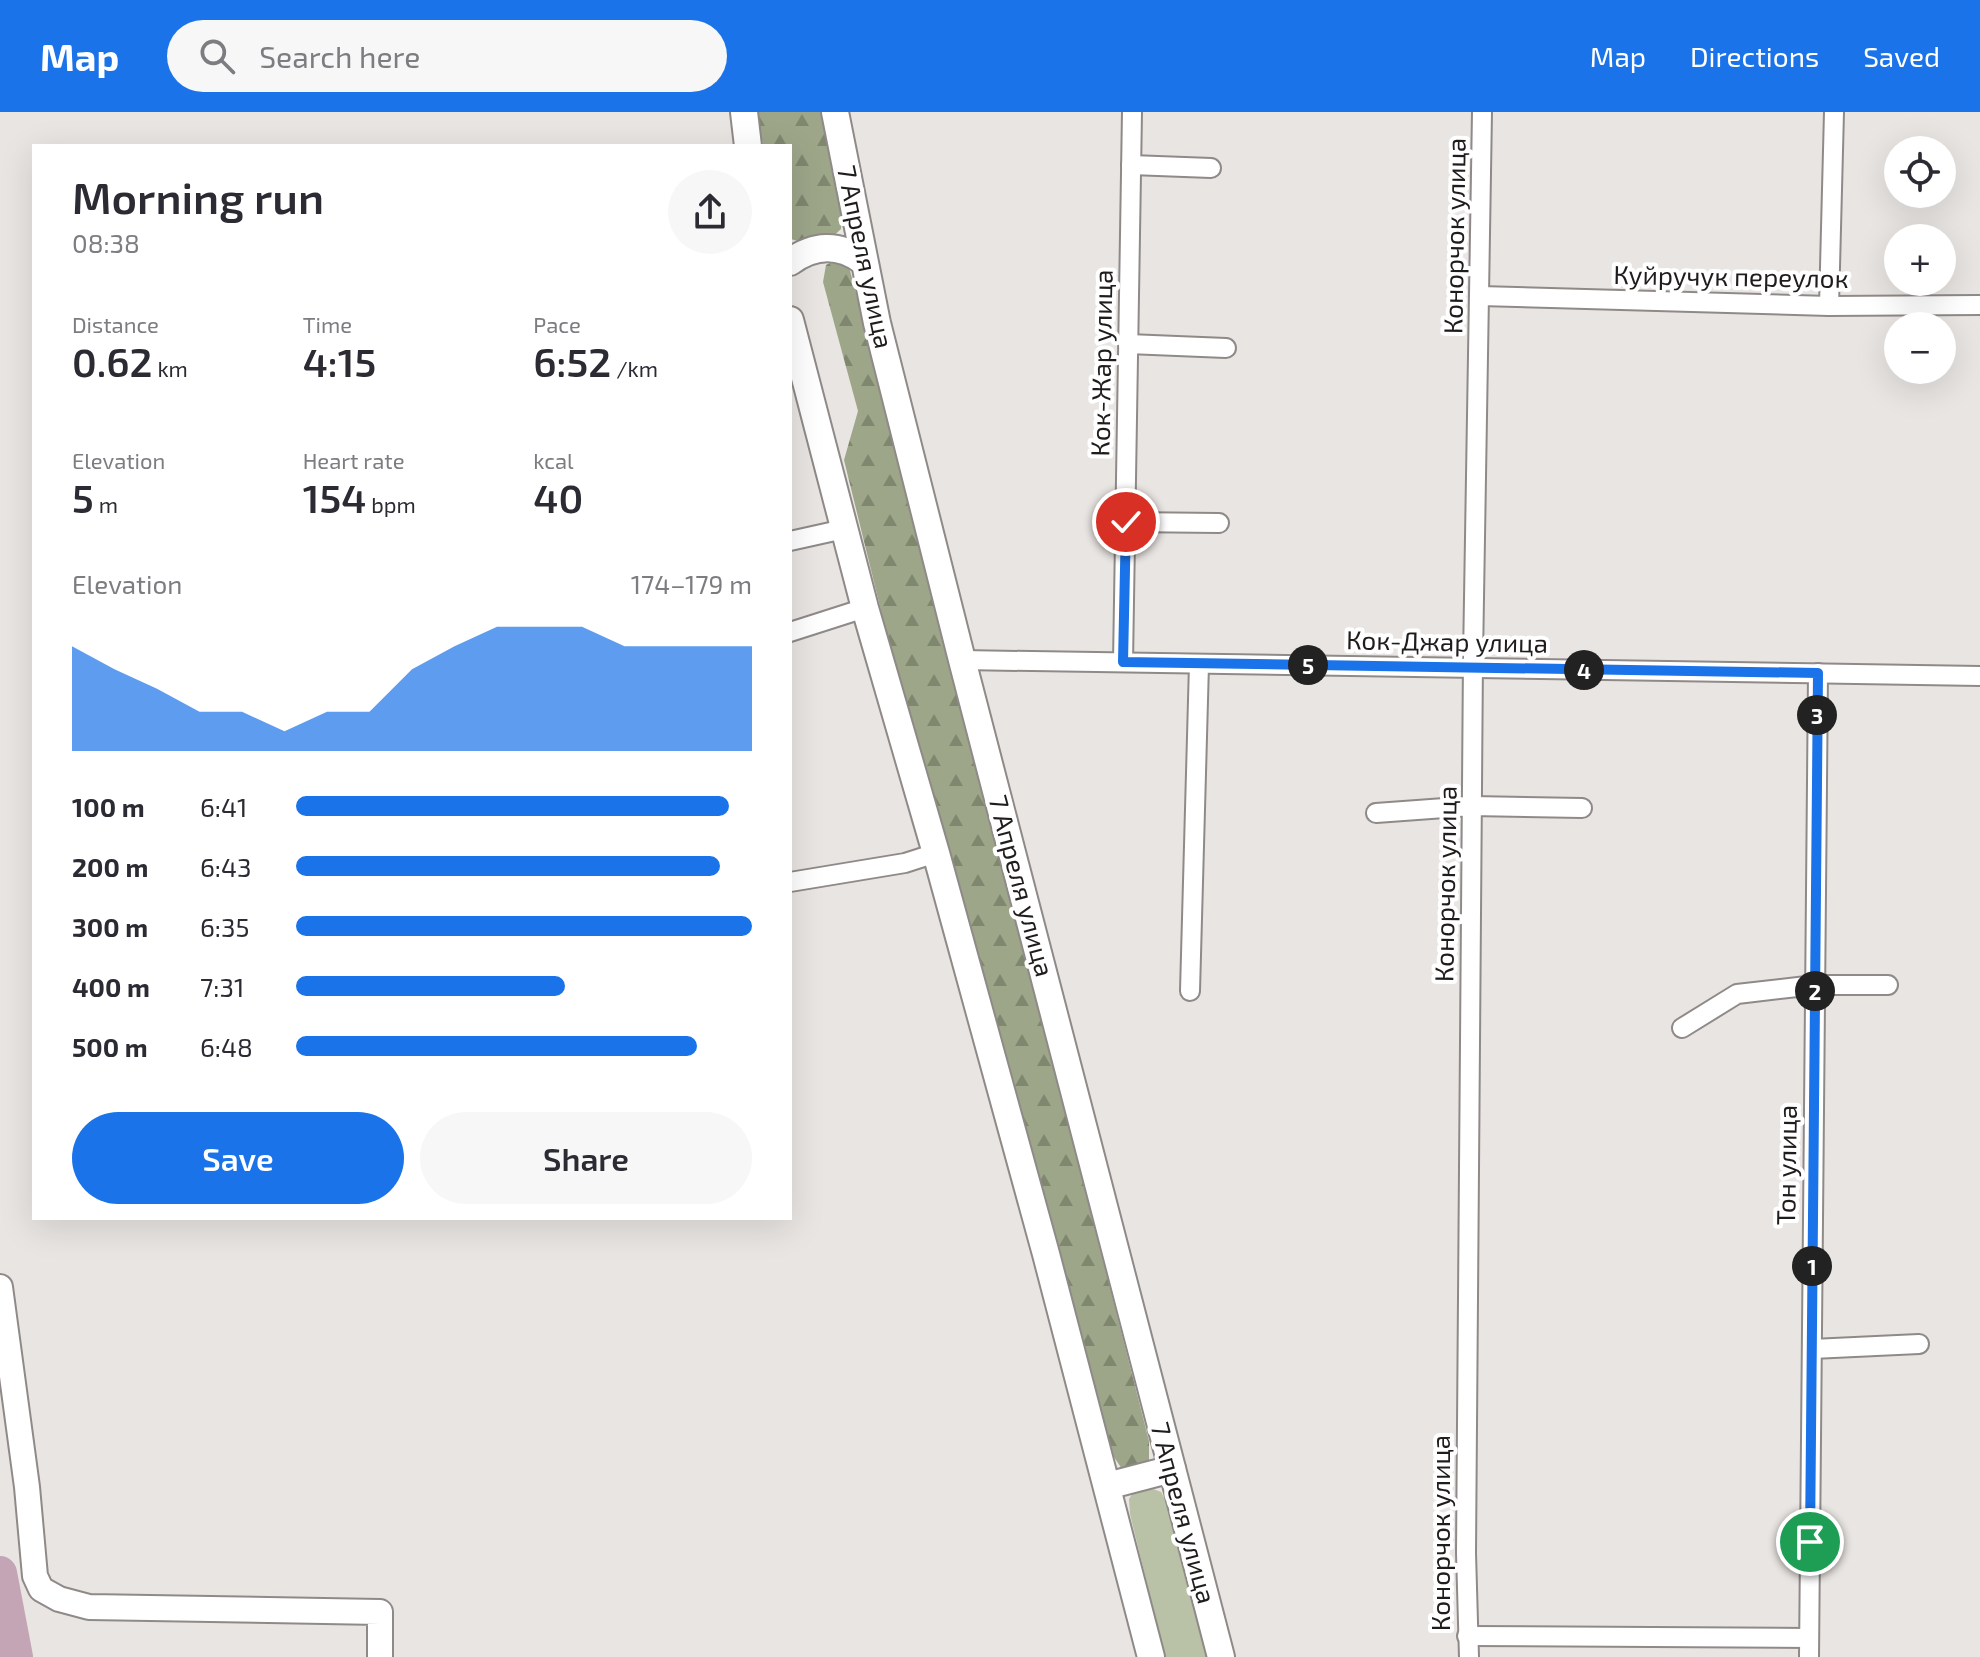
<!DOCTYPE html>
<html lang="en">
<head>
<meta charset="utf-8">
<style>
  :root { --surface:#fff; --page:#f7f7f7; --text:#2b2b33; --muted:#7c7c81; --accent:#1a73e8 }
  body { margin:0; font-family:"Exo 2",sans-serif; background:var(--page); color:var(--text); height:100vh; display:flex; flex-direction:column; font-size:30px; white-space:nowrap }
  * { box-sizing:border-box; margin:0 }
  p { font-size:26px; color:var(--muted) }
  .icon { flex:none; width:44px; height:44px; fill:none; stroke:currentColor; stroke-width:2; stroke-linecap:round; stroke-linejoin:round }
  .map { position:relative; flex:1; overflow:hidden }
  .drawer { position:absolute; left:32px; top:32px; width:760px; height:1076px; display:flex; flex-direction:column; background:var(--surface); border-radius:0px; box-shadow:0 8px 32px #0002 }
  .drawer>* { flex:none }
  .tools { position:absolute; left:1884px; top:24px; display:grid; gap:16px }
  .tools a { display:grid; place-items:center; width:72px; height:72px; border-radius:50%; background:var(--surface); box-shadow:0 8px 32px #0002; font-size:40px }
  .pin { position:absolute; display:grid; place-items:center; width:68px; height:68px; color:#fff; margin:-34px; border:4px solid #fff; border-radius:50%; box-shadow:0 2px 8px #0007 }
  .km { position:absolute; width:40px; height:40px; margin:-20px; border-radius:50%; background:#222; color:#fff; font-size:22px; line-height:40px; text-align:center }
  .round { display:grid; place-items:center; flex:none; width:84px; height:84px; border-radius:42px; background:var(--page) }
  .head { display:flex; align-items:center; justify-content:space-between; height:136px; padding:0 40px }
  h1 { font-size:44px; font-weight:600; line-height:60px }
  .metrics { display:grid; grid-template-columns:repeat(3,1fr); gap:12px; height:136px; padding:8px 40px }
  .metrics div { display:grid; align-content:center }
  .metrics b { font-size:40px; font-weight:600 }
  .metrics small { font-size:22px; font-weight:400 }
  .metrics p { font-size:22px }
  .chart { height:224px; padding:16px 40px }
  .chart p { display:flex; justify-content:space-between }
  .chart svg { width:100%; height:144px; margin-top:8px; fill:var(--accent); opacity:.7 }
  .action { display:flex; gap:16px; margin-top:auto; padding:16px 40px }
  .action a { flex:1; height:92px; border-radius:48px; background:var(--accent); color:#fff; font-size:32px; font-weight:600; line-height:92px; text-align:center }
  .action a+a { background:var(--page); color:var(--text) }
  ul { padding:0 40px; list-style:none; font-size:26px }
  li { display:grid; grid-template-columns:128px 96px 1fr; align-items:center; height:60px }
  li i { height:20px; border-radius:10px; background:var(--accent) }
  header { display:flex; align-items:center; gap:48px; box-sizing:border-box; height:112px; padding:0 40px; background:var(--accent); color:#fff }
  header strong { font-size:38px }
  nav { display:flex; gap:44px; margin-inline-start:auto; font-size:28px }
  .search { width:560px; height:72px; background:var(--page); display:flex; align-items:center; gap:20px; box-sizing:border-box; padding:0 28px; border-radius:44px; color:var(--muted); font-size:30px }
  .map>svg:first-child { display:block }
  .green { fill:#b9c1a6 }
  .forest { fill:url(#forest-firs) }
  .lines { fill:none; stroke-linecap:round; stroke-linejoin:round }
  .river { stroke:#c4a5b5; stroke-width:34 }
  .street-casing { stroke:#8f8a88; stroke-width:22 }
  .secondary-casing { stroke:#8f8a88; stroke-width:28 }
  .primary-casing { stroke:#8f8a88; stroke-width:30 }
  .street { stroke:#fff; stroke-width:18 }
  .secondary { stroke:#fff; stroke-width:24 }
  .primary { stroke:#fff; stroke-width:26 }
  .route-casing { stroke:#fff; stroke-width:16 }
  .route { stroke:#1a73e8; stroke-width:10 }
  .labels { text-anchor:middle; stroke-width:8; stroke-linejoin:round; paint-order:stroke }
  .street-label { font-size:26px; fill:#1f1d1c; stroke:#fff }
</style>
</head>
<body>
<header>
<strong>Map</strong>
<div class="search"><svg class="icon" aria-label="search" viewBox="0 0 24 24"><circle cx="10" cy="10" r="6"/><path d="M15 15l6 6"/></svg>Search here</div>
<nav><a>Map</a><a>Directions</a><a>Saved</a></nav>
</header>
<div class="map">
<svg width="1980" height="1545" viewBox="0 0 1980 1545">
  <defs>
    <pattern id="forest-firs" width="22" height="20" patternUnits="userSpaceOnUse" patternTransform="scale(2)"><rect width="22" height="20" fill="#9da689"/><path d="M5 1l3.5 6h-7zM16 11l3.5 6h-7z" fill="#7f876f"/></pattern>
  </defs>
  <rect width="100%" height="100%" fill="#e9e5e2"/>
  <path class="green" d="M 1148,1375 L 1161,1380 L 1168,1393 L 1208,1545 L 1165,1545 L 1130,1402 L 1129,1387 L 1135,1378 Z"/>
  <g class="forest">
    <path d="M 757,0 L 824,0 L 842,104 L 841,117 L 827,130 L 803,130 L 790,127 L 790,34 L 763,34 Z"/>
    <path d="M 837,147 L 849,155 L 871,237 L 1149,1329 L 1149,1351 L 1122,1357 L 1114,1345 L 930,668 L 889,531 L 844,348 L 858,299 L 823,170 L 826,153 Z"/>
  </g>
  <g class="lines">
    <path class="river" d="M 0,1461 L 16,1545"/>
    <g class="street-casing">
      <g id="street">
        <path d="M 1131,53 L 1211,56"/>
        <path d="M 1480,184 L 1829,194 L 1980,193"/>
        <path d="M 1829,194 L 1834,0"/>
        <path d="M 1128,232 L 1226,236"/>
        <path d="M 1126,410 L 1219,411"/>
        <path d="M 790,429 L 844,417"/>
        <path d="M 790,520 L 865,496"/>
        <path d="M 962,548 L 1980,564"/>
        <path d="M 1123,550 L 1132,0"/>
        <path d="M 1376,701 L 1472,694 L 1582,696"/>
        <path d="M 790,770 L 905,751 L 936,741"/>
        <path d="M 1190,879 L 1199,552"/>
        <path d="M 1682,916 L 1737,882 L 1815,873 L 1888,873"/>
        <path d="M 1812,1237 L 1919,1232"/>
        <path d="M 1467,1524 L 1809,1526"/>
        <path d="M 1469,1545 L 1466,1441 L 1473,547 L 1482,0"/>
        <path d="M 1809,1545 L 1818,561"/>
      </g>
    </g>
    <g class="secondary-casing">
      <path id="secondary" d="M 0,1175 L 27,1375 L 35,1464 L 41,1477 L 59,1487 L 89,1495 L 380,1500 L 380,1545"/>
    </g>
    <g class="primary-casing">
      <g id="primary">
        <path d="M 744,0 L 748,34"/>
        <path d="M 835,0 L 877,211 L 962,548 L 1221,1545"/>
        <path d="M 790,150 C 814,132 839,131 863,149"/>
        <path d="M 790,208 L 865,496 L 936,741 L 1046,1142 L 1151,1545"/>
        <path d="M 1107,1374 L 1172,1357"/>
      </g>
    </g>
    <use href="#street" class="street"/>
    <use href="#secondary" class="secondary"/>
    <use href="#primary" class="primary"/>
  </g>
  <g class="lines">
    <g class="route-casing">
      <path id="route" d="M 1126,410 L 1123,550 L 1818,561 L 1810,1430"/>
    </g>
    <use href="#route" class="route"/>
  </g>
  <g class="labels">
    <g class="street-label">
      <text transform="translate(1455 124) rotate(-89)" y="9">Конорчок улица</text>
      <text transform="translate(865 145) rotate(78)" y="9">7 Апреля улица</text>
      <text transform="translate(1731 165) rotate(1)" y="9">Куйручук переулок</text>
      <text transform="translate(1102 251) rotate(-89)" y="9">Кок-Жар улица</text>
      <text transform="translate(1447 530) rotate(1)" y="9">Кок-Джар улица</text>
      <text transform="translate(1446 772) rotate(-89)" y="9">Конорчок улица</text>
      <text transform="translate(1021 774) rotate(75)" y="9">7 Апреля улица</text>
      <text transform="translate(1787 1053) rotate(-89)" y="9">Тон улица</text>
      <text transform="translate(1183 1401) rotate(75)" y="9">7 Апреля улица</text>
      <text transform="translate(1441 1421) rotate(-90)" y="9">Конорчок улица</text>
    </g>
  </g>
</svg>
<div class="tools">
<a><svg class="icon" aria-label="locate" viewBox="0 0 24 24"><circle cx="12" cy="12" r="6"/><path d="M12 2v4M12 18v4M2 12h4M18 12h4"/></svg></a>
<a>+</a>
<a>−</a>
</div>
<div class="pin" style="left:1810px;top:1430px;background:#1e9e55"><svg class="icon" aria-label="arrive" viewBox="0 0 24 24"><path d="M6 21V4h12l-3 4 3 4H6"/></svg></div>
<div class="pin" style="left:1126px;top:410px;background:#d93025"><svg class="icon" aria-label="check" viewBox="0 0 24 24"><path d="M5 12l5 5 9-10"/></svg></div>
<b class="km" style="left:1812px;top:1154px">1</b>
<b class="km" style="left:1815px;top:879px">2</b>
<b class="km" style="left:1817px;top:603px">3</b>
<b class="km" style="left:1584px;top:558px">4</b>
<b class="km" style="left:1308px;top:553px">5</b>
<section class="drawer">
<div class="head"><div><h1>Morning run</h1><p>08:38</p></div><a class="round"><svg class="icon" aria-label="share" viewBox="0 0 24 24"><path d="M12 15V3M7 8l5-5 5 5M5 13v7h14v-7"/></svg></a></div>
<div class="metrics">
<div><p>Distance</p><b>0.62<small> km</small></b></div>
<div><p>Time</p><b>4:15</b></div>
<div><p>Pace</p><b>6:52<small> /km</small></b></div>
</div>
<div class="metrics">
<div><p>Elevation</p><b>5<small> m</small></b></div>
<div><p>Heart rate</p><b>154<small> bpm</small></b></div>
<div><p>kcal</p><b>40</b></div>
</div>
<div class="chart"><p><span>Elevation</span>174–179 m</p>
<svg viewBox="0 0 160 44" preserveAspectRatio="none"><path d="M0 44V12L10 19L20 25L30 32L40 32L50 38L60 32L70 32L80 19L90 12L100 6L110 6L120 6L130 12L140 12L150 12L160 12V44z"/></svg>
</div>
<ul>
<li><b>100 m</b>6:41<i style="width:95%"></i></li>
<li><b>200 m</b>6:43<i style="width:93%"></i></li>
<li><b>300 m</b>6:35<i style="width:100%"></i></li>
<li><b>400 m</b>7:31<i style="width:59%"></i></li>
<li><b>500 m</b>6:48<i style="width:88%"></i></li>
</ul>
<div class="action"><a>Save</a><a>Share</a></div>
</section>
</div>
</body>
</html>
